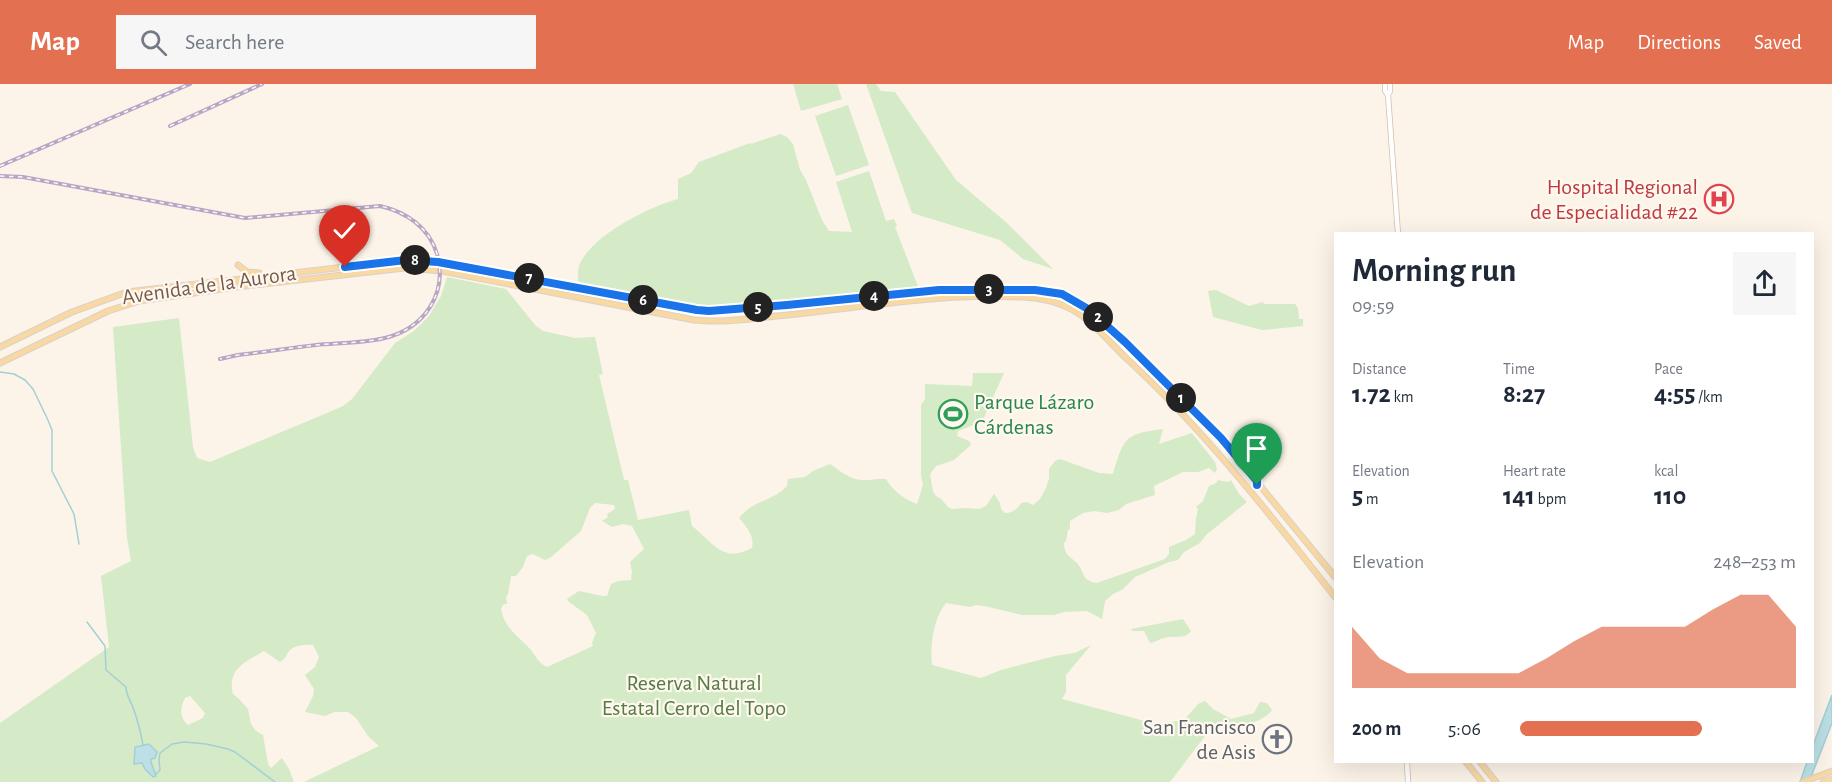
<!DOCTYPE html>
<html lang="en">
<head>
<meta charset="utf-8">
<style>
  :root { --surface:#fff; --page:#f6f6f7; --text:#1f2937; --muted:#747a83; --accent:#e37050 }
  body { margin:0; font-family:"Alegreya Sans",sans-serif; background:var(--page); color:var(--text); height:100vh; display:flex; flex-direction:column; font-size:22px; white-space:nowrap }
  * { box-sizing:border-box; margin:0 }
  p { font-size:20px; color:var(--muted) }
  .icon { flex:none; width:33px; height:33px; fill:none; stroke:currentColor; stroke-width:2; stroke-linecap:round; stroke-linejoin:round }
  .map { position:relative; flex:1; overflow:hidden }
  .details { position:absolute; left:1334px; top:148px; width:480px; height:531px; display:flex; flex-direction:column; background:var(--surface); border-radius:0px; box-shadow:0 6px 24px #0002 }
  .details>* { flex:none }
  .pin { position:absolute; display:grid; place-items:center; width:51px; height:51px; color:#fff; margin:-62px -26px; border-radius:50% 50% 50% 0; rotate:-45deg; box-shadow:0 0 6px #0007 }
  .pin .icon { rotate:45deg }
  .km { position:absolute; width:30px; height:30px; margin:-15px; border-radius:50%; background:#222; color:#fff; font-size:16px; line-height:30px; text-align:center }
  .round { display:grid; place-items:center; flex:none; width:63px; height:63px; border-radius:0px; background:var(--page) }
  .overview { display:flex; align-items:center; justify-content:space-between; height:102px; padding:0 18px }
  h1 { font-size:33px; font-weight:600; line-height:45px }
  .stats { display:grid; grid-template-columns:repeat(3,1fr); gap:9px; height:102px; padding:6px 18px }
  .stats div { display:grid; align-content:center }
  .stats b { font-size:26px; font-weight:600 }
  .stats small { font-size:16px; font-weight:400 }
  .stats p { font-size:16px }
  .chart { height:168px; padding:12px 18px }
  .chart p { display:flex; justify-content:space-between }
  .chart svg { width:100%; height:108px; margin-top:6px; fill:var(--accent); opacity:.7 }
  ul { padding:0 18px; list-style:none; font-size:20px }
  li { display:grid; grid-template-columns:96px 72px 1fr; align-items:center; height:45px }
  li i { height:15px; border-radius:8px; background:var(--accent) }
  header { display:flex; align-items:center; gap:36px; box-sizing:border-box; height:84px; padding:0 30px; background:var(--accent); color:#fff }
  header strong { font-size:28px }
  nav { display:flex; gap:33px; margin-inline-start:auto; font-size:21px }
  .search { width:420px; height:54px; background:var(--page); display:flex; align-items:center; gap:15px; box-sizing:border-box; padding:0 21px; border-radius:0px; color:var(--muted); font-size:22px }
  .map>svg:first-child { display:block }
  .green { fill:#d5eac6; fill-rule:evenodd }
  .water { fill:#bce0e6; stroke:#a3cfd7; stroke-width:1.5 }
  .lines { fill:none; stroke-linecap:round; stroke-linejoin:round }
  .stream { stroke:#a3cfd7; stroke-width:1.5 }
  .secondary-casing { stroke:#d3beae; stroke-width:6 }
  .primary-casing { stroke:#d9d1cd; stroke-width:7 }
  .secondary { stroke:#fff; stroke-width:4.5 }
  .primary { stroke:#f9d8a2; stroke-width:5 }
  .rail-casing { stroke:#b7a6c6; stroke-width:4 }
  .rail { stroke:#fff8ee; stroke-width:1.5; stroke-dasharray:4.5; stroke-linecap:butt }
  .route-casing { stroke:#fff; stroke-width:12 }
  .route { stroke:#1a73e8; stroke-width:8 }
  .labels { text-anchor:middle; stroke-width:4.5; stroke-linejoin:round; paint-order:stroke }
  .health-label { font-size:22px; fill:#be3a42; stroke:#fff8ee; text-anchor:end }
  .street-label { font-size:22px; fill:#765b4c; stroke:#fff8ee }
  .leisure-label { font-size:22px; fill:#27864d; stroke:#fff8ee; text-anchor:start }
  .park-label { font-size:22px; fill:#547b44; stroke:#fff8ee }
  .worship-label { font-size:22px; fill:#5b616d; stroke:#fff8ee; text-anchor:end }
</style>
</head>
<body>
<header>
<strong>Map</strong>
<div class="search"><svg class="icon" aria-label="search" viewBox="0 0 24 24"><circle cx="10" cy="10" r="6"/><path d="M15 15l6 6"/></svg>Search here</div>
<nav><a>Map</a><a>Directions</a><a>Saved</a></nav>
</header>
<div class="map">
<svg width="1832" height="698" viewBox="0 0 1832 698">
  <rect width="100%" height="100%" fill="#fcf4e8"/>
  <g class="green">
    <path d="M 793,0 L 837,0 L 842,15 L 801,27 Z"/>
    <path d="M 866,0 L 876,0 L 881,7 L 895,8 L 956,96 L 1007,139 L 1053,185 L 1023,175 L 1000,156 L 912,129 Z"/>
    <path d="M 848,21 L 869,81 L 836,92 L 815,32 Z"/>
    <path d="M 780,50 L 787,53 L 793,60 L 800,86 L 806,96 L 822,136 L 829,147 L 852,148 L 836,98 L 869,87 L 886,137 L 894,135 L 897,142 L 895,143 L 919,205 L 781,218 L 713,223 L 693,222 L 579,201 C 578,195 577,188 579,182 C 589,153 650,122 678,115 L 678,95 L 691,89 L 699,78 L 750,59 L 751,60 Z"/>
    <path d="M 447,193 L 506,205 L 536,242 L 543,247 L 575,254 L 595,253 L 603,290 L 599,291 L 624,396 L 628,396 L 638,436 L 689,426 L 692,442 C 713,458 722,480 752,464 C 755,452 746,442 739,434 C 753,416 774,417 787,402 L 788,395 L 805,393 L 813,387 L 830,380 C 839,386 849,395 861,396 C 869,397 877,394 886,395 C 893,407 904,415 917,420 L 923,401 L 921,391 L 921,321 L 925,315 L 925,300 L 972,302 L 973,289 L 1004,289 L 982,338 L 958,347 L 957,352 L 969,357 L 971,361 L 954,376 L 936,382 L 930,390 L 933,408 L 936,412 L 941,415 L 949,424 L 952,425 L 965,424 L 979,425 L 986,422 L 994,410 L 1000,419 L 1001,425 L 1005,429 C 1012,429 1018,425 1021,419 L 1027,418 L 1033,421 L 1040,415 L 1046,404 L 1049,395 L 1049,385 L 1055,377 L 1060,375 L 1099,389 L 1113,390 C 1124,355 1123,350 1163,345 L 1159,360 L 1192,349 L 1215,378 L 1217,385 L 1215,389 L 1209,384 L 1198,388 L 1183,388 L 1154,402 L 1155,411 L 1126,420 L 1119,426 L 1107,429 L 1094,427 L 1083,429 L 1070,437 L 1070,445 L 1068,446 L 1066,457 L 1064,459 C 1064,470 1069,472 1077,479 C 1085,488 1081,497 1097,499 L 1165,475 L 1169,470 L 1169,463 L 1186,456 L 1195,450 L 1196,434 L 1198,425 L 1196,423 L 1203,417 L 1209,402 L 1216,399 L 1218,396 L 1228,398 L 1231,396 L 1239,410 L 1247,418 L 1206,451 L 1200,459 L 1184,468 L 1178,476 L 1169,478 L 1135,493 L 1122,506 L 1113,510 L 1105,517 L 1102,535 L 1087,527 L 1064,528 L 1054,531 L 1022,531 L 984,522 L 976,521 L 970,523 L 946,519 C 933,535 930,561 932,581 L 981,594 L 1001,586 L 1055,572 L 1075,569 L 1091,561 L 1066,591 L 1066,608 L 1062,615 L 1167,643 L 1171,638 L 1184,636 L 1198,620 L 1205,617 L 1213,625 L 1231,635 L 1254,629 L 1260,618 L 1267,619 L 1272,626 C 1265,636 1244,643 1231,642 C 1224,641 1229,639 1221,641 C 1217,643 1212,646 1208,648 L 1198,644 L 1183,646 L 1205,652 L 1170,698 L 304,698 L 379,662 L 368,652 L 356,634 L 348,628 L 334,628 L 325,632 L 305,628 L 313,612 L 314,605 L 305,591 L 315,583 L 319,573 L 313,561 C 308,560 294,561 290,566 C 286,571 286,574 280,578 L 264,567 C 245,578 227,585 233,610 L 239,615 L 248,625 L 251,640 L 256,647 L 263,651 L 268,680 L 271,684 L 282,674 L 289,685 L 294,698 L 0,698 L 0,639 L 109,563 L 101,492 L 131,477 L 127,454 L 113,243 L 179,234 L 193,363 L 197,374 L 210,378 L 327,329 L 343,322 L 352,315 L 395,259 L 414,247 L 429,232 L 441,212 ZM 595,419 L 614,421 L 615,425 L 607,430 L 608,433 L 602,437 L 612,443 L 623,440 L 632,442 L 644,465 L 630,478 L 632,488 L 631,496 L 618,497 L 611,500 L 607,512 L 602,512 L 579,507 L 567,515 L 569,518 L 587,531 L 596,549 L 592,559 L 593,562 L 547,583 C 539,579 536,573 531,566 C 519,552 504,545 501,524 L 504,520 L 507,520 L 506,513 L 508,510 L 511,492 L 516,492 L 523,483 L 527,472 L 533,470 L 545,476 L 550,474 L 581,447 L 590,424 ZM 190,612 L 205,629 L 203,634 L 188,641 C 179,633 180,624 185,614 Z"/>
    <path d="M 1216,206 L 1249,222 L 1263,218 L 1264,220 L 1295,220 L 1298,224 L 1299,235 L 1303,235 L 1303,242 L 1262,246 L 1213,233 L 1208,207 Z"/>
    <path d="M 1183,535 L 1191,547 C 1185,556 1174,551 1164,554 C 1159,555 1156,558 1150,559 L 1144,547 L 1132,547 L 1131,545 Z"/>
  </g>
  <g class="water">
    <path d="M 1832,611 L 1832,639 L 1809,698 L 1800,698 L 1807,678 L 1812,678 L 1812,664 Z"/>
    <path d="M 149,660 L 157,668 L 155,674 L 151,675 L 151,678 L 156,692 L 153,693 L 145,685 L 142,679 L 134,680 L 135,663 Z"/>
  </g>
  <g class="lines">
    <g class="stream">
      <path d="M 0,288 L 14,290 L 25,296 L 33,305 L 47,334 L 52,346 L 52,387 L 74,430 L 79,460"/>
      <path d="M 87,538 L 105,562 L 106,586 L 126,603 C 126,612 131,617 134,626 C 138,638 141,649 143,661"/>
      <path d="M 156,690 L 160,686 L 159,676 L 160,669 L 172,660 L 184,658 L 206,660 L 228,665 L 235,668 L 275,698"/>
    </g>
    <g class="secondary-casing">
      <g id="secondary">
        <path d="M 1385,0 L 1385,7 L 1388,11 L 1398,150"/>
        <path d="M 1388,11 L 1390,7 L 1390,0"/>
        <path d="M 1407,678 L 1408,698"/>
      </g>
    </g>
    <g class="primary-casing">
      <g id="primary">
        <path d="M 238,181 L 247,188 L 259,189"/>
        <path d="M 0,263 L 72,228 L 127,208 L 406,176 L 438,178 L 709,227 L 787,221 L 939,206 L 1035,206 L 1062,210 L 1083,221 L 1104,238 L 1221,354 L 1335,493"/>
        <path d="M 0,279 L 108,227 L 139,217 L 236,203 L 405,184 L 442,187 L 694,236 L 710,237 C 732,238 755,234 777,232 C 862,224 949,207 1035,214 C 1048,216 1061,219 1073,226 C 1094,238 1110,259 1127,275 C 1205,347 1269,429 1335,513"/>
        <path d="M 1466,678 L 1482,698"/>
        <path d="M 1480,678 L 1496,698"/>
        <path d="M 1803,698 L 1832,687"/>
        <path d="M 1823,698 L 1832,695"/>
      </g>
    </g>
    <use href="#secondary" class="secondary"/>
    <use href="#primary" class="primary"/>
    <g class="rail-casing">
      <g id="rail">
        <path d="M 170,42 L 262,0"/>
        <path d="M 0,82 L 190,0"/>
        <path d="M 0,92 L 23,93 L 245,134 L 380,122 C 406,128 429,143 437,170 C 448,209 425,244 385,254 C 364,259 339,259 316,261 C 290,264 264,268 238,271 L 220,275"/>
      </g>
    </g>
    <use href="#rail" class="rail"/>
  </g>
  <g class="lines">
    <g class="route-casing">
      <path id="route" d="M 345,183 L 406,176 L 438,178 L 697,226 L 709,227 L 787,221 L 939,206 L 1035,206 L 1062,210 L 1088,225 L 1125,258 L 1221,354 L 1257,397 L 1257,401"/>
    </g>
    <use href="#route" class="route"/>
  </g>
  <defs>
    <g id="hospital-ring" transform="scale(1.5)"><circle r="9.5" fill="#fff8ee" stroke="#e0444e" stroke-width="1.5"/><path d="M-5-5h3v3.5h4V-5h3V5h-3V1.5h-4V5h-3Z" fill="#e0444e"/></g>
    <g id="stadium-ring" transform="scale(1.5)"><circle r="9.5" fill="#fff8ee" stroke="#2e9e5b" stroke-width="1.5"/><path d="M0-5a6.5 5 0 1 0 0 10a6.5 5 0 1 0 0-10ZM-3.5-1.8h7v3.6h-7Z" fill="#2e9e5b"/></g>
    <g id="church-ring" transform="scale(1.5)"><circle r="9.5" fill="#fff8ee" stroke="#6b7280" stroke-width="1.5"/><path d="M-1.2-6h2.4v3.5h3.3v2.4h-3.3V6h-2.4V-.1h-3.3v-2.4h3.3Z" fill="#6b7280"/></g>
  </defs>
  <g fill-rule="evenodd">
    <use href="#hospital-ring" x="1719" y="115"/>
    <use href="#stadium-ring" x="953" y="330"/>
    <use href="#church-ring" x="1277" y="655"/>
  </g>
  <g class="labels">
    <g class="health-label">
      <text x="1698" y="110">Hospital Regional<tspan x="1698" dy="25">de Especialidad #22</tspan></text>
    </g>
    <g class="street-label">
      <text transform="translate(209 200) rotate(-8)" y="8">Avenida de la Aurora</text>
    </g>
    <g class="leisure-label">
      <text x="974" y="325">Parque Lázaro<tspan x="974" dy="25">Cárdenas</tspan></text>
    </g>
    <g class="park-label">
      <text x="694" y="606">Reserva Natural<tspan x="694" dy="25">Estatal Cerro del Topo</tspan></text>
    </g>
    <g class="worship-label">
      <text x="1256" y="650">San Francisco<tspan x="1256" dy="25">de Asis</tspan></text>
    </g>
  </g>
</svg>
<div class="pin" style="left:1257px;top:401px;background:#1e9e55"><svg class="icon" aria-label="arrive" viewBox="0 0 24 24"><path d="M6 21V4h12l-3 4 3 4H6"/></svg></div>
<div class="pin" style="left:345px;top:183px;background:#d93025"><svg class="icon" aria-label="check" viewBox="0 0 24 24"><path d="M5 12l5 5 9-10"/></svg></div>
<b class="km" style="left:1181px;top:314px">1</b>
<b class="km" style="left:1098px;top:233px">2</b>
<b class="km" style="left:989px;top:205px">3</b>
<b class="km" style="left:874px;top:212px">4</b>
<b class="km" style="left:758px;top:223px">5</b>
<b class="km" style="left:643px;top:216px">6</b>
<b class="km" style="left:529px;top:194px">7</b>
<b class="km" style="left:415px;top:176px">8</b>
<section class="details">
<div class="overview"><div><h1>Morning run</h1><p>09:59</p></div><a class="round"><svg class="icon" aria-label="share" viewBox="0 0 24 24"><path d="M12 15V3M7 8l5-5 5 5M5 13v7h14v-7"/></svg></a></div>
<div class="stats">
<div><p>Distance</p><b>1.72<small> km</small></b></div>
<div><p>Time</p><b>8:27</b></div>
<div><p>Pace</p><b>4:55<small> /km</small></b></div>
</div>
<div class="stats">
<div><p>Elevation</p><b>5<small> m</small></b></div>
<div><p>Heart rate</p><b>141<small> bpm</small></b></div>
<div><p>kcal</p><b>110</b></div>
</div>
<div class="chart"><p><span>Elevation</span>248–253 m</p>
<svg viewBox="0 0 160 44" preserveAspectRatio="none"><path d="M0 44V19L10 32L20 38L30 38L40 38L50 38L60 38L70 32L80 25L90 19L100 19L110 19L120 19L130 12L140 6L150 6L160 19V44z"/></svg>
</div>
<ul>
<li><b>200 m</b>5:06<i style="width:66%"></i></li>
</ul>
</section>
</div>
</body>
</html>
